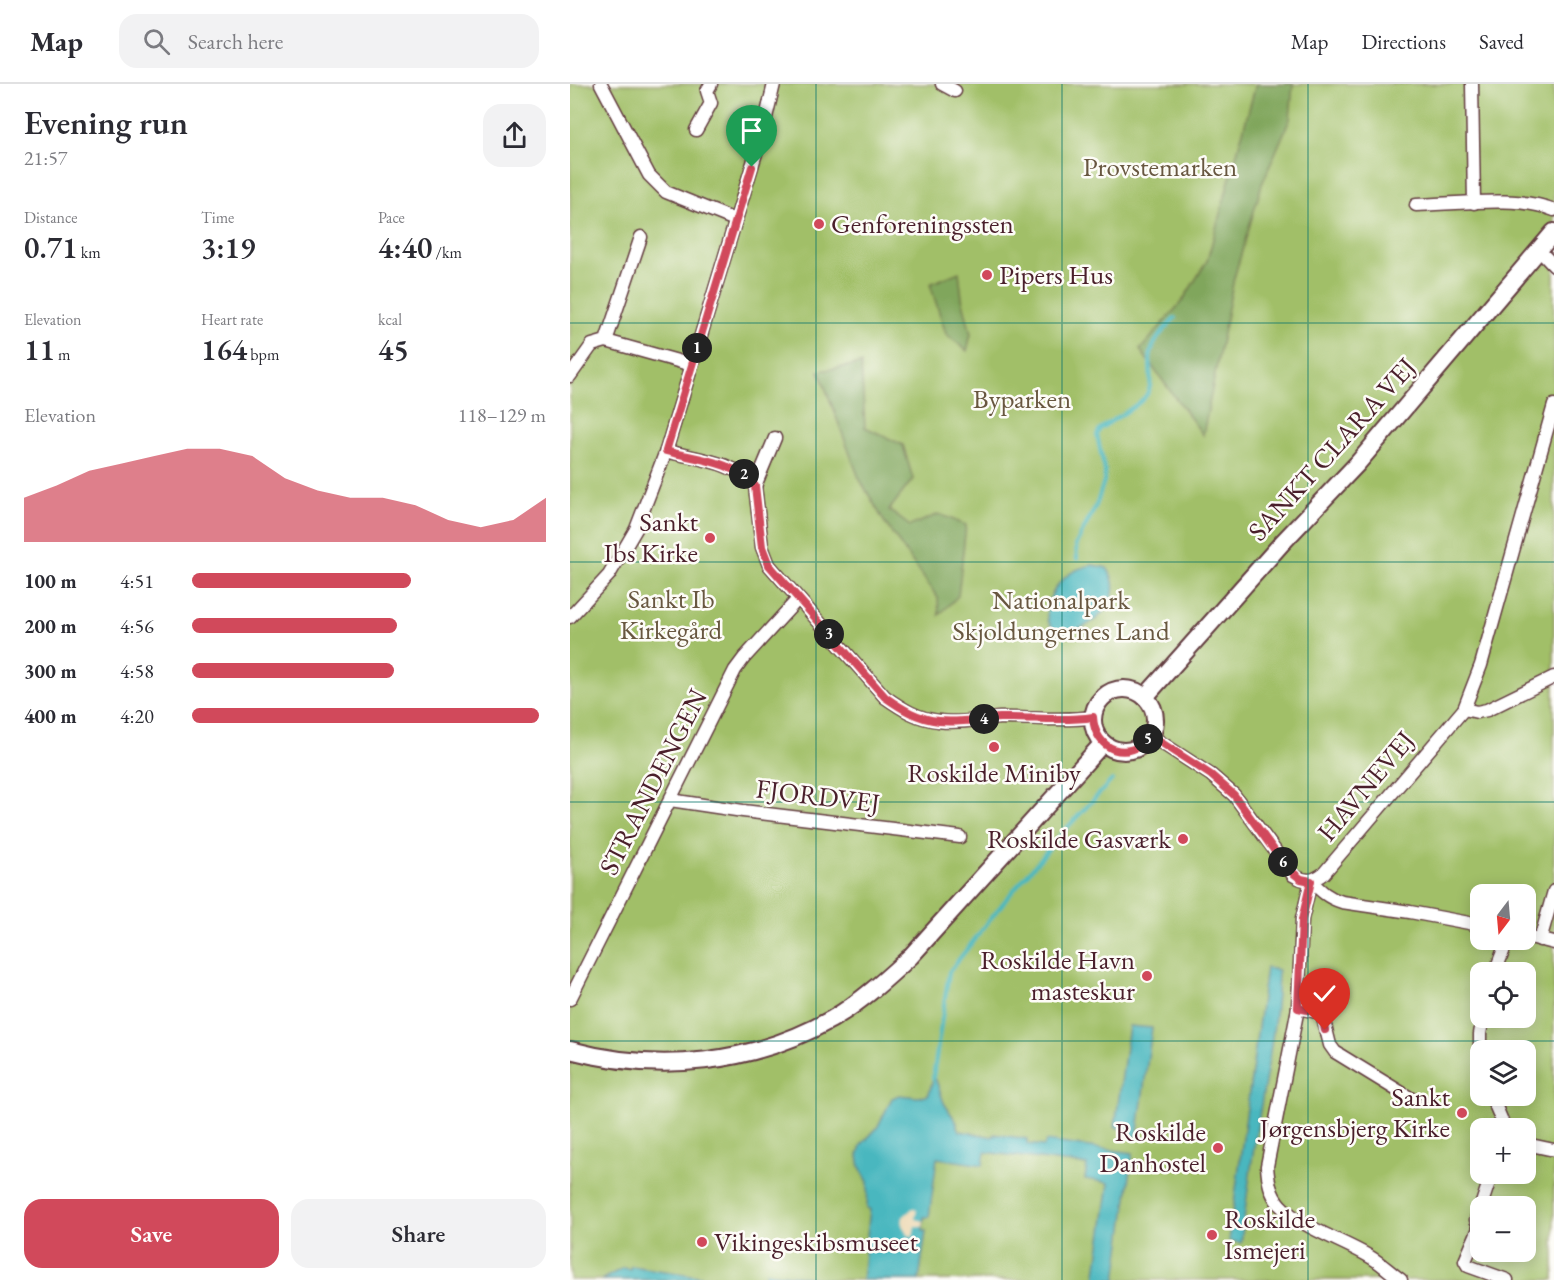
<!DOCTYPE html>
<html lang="en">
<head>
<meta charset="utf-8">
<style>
  :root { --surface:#fff; --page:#f2f2f3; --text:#2b2b33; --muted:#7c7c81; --line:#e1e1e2; --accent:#d1495b }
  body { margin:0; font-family:"EB Garamond",serif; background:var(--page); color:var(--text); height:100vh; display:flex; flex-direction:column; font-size:22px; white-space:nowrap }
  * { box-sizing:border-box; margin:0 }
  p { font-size:20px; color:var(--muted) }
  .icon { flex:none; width:33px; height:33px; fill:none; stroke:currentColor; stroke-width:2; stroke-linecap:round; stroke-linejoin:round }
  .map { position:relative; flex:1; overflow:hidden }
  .sheet { display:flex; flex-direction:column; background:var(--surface); width:570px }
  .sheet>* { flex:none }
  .needle { width:39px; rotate:196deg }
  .fabs { position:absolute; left:900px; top:800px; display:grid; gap:12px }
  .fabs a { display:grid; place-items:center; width:66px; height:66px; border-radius:12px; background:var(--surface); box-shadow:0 3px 15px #0003; font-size:30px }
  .pin { position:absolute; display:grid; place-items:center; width:51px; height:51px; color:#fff; margin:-62px -26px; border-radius:50% 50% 50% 0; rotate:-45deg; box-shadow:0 0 6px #0007 }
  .pin .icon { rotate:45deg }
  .km { position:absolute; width:30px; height:30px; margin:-15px; border-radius:50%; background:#222; color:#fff; font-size:16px; line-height:30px; text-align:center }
  .round { display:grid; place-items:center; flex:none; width:63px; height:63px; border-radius:18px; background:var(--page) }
  .headline { display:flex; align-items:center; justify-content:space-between; height:102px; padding:0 24px }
  h1 { font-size:33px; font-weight:600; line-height:45px }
  .figures { display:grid; grid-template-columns:repeat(3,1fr); gap:9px; height:102px; padding:6px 24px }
  .figures div { display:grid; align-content:center }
  .figures b { font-size:30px; font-weight:600 }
  .figures small { font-size:16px; font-weight:400 }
  .figures p { font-size:16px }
  .chart { height:168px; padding:12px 24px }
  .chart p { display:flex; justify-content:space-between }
  .chart svg { width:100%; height:108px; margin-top:6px; fill:var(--accent); opacity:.7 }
  .action { display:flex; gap:12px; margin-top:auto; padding:12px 24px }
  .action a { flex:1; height:69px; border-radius:18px; background:var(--accent); color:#fff; font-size:24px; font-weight:600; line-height:69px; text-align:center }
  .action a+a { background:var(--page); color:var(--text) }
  ul { padding:0 24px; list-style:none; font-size:20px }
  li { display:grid; grid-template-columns:96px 72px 1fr; align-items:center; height:45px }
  li i { height:15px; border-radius:8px; background:var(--accent) }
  header { display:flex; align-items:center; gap:36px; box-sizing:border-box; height:84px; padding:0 30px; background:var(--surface); border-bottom:2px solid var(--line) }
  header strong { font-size:28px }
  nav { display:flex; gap:33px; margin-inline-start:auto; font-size:21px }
  .search { width:420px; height:54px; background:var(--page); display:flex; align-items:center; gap:15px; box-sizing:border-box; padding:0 21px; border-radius:18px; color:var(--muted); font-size:22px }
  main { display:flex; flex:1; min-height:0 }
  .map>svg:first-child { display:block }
  .green { fill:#a1bf67; stroke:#766f49; stroke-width:1.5; fill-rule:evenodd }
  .forest { fill:#80a65c; stroke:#656244; stroke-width:1.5 }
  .water { fill:#48b7bf; stroke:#496b75; stroke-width:1.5 }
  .pier { fill:#efddbb }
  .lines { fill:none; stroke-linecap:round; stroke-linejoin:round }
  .stream { stroke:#48b7bf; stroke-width:4 }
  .street-casing { stroke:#633c41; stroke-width:15 }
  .secondary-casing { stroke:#633c41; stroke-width:20 }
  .street { stroke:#fff; stroke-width:12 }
  .secondary { stroke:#fff; stroke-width:16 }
  .route-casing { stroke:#fff; stroke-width:12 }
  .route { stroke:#d1495b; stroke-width:8 }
  .grid { fill:none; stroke:#0f766e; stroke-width:1.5; stroke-opacity:0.55 }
  .poi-dot { fill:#d1495b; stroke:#fdfcf7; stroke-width:2 }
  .labels { text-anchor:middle; stroke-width:5; stroke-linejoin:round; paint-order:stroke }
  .park-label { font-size:27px; fill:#685740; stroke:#fdfcf7 }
  .poi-label { font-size:27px; fill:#4a1f2b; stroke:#fdfcf7; text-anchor:end }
  .street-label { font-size:27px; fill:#4a1f2b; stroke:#fdfcf7 }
</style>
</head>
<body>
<header>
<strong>Map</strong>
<div class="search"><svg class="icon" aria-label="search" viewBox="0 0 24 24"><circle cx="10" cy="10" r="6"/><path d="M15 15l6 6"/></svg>Search here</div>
<nav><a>Map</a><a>Directions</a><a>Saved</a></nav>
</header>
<main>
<section class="sheet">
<div class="headline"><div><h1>Evening run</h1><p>21:57</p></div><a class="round"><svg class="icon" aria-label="share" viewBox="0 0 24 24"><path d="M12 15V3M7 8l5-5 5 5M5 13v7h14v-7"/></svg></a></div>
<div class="figures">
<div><p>Distance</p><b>0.71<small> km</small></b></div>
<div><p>Time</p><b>3:19</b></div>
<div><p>Pace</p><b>4:40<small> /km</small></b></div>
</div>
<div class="figures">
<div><p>Elevation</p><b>11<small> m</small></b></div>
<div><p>Heart rate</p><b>164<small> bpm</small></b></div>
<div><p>kcal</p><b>45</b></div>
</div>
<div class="chart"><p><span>Elevation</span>118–129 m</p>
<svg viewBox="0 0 160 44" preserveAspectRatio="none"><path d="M0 44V26L10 21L20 15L30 12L40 9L50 6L60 6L70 9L80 18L90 23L100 26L110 26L120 29L130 35L140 38L150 35L160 26V44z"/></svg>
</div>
<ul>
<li><b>100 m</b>4:51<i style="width:62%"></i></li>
<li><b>200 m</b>4:56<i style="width:58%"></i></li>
<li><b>300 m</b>4:58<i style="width:57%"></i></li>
<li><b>400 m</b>4:20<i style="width:98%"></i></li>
</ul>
<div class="action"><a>Save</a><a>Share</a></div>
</section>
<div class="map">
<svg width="984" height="1196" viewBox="0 0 984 1196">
  <rect width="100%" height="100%" fill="#fdfcf7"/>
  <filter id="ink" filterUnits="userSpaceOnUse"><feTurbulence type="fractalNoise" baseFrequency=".0167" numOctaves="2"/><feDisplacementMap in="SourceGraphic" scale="12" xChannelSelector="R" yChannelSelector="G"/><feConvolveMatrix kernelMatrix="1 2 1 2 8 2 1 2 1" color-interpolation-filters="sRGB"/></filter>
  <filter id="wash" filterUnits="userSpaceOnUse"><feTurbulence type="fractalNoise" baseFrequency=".008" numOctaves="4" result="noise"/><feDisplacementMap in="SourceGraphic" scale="24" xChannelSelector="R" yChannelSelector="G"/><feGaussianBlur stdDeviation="1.35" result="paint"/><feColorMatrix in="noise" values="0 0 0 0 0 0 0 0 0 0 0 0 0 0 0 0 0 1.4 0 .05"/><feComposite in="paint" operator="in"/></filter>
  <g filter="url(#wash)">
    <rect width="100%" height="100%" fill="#efddbb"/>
    <path class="green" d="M 0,0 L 984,0 L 984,1196 L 0,1196 ZM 910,810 L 956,810 L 956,855 L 910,855 ZM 910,888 L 956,888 L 956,933 L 910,933 ZM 910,966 L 956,966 L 956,1011 L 910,1011 ZM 910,1044 L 956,1044 L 956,1089 L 910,1089 ZM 910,1122 L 956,1122 L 956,1167 L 910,1167 Z"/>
    <g class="forest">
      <path d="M 686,0 L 723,0 L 720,35 L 692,100 L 664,194 L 633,351 L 570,266 L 613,216 L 637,177 Z"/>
      <path d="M 389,188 L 392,214 L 401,250 L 397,267 L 376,250 L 360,200 Z"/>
      <path d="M 291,280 L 295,343 L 333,361 L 343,395 L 319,426 L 340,442 L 369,430 L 396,441 L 388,512 L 369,531 L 368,514 L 315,439 L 289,394 L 249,287 Z"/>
    </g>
    <g class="water">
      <path d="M 523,481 L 537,484 C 568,529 479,572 477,530 C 477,523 479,515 483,508 C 492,492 505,484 523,481 Z"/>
      <path d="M 696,884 L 708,886 C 707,947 693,1003 684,1063 C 679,1095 675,1127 671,1159 L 659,1157 Z"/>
      <path d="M 559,942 L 582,944 L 567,1054 L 545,1042 Z"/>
      <path d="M 363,994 L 366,996 L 374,1019 L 387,1039 L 387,1043 L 390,1047 L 423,1053 L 424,1050 L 457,1055 L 457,1060 L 474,1062 L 476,1057 L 563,1069 L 546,1196 L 525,1196 L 539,1099 L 515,1095 L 517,1081 L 415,1068 L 413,1081 L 367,1074 L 359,1133 L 354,1133 L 353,1147 L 356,1147 L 349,1196 L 292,1196 L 300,1125 L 297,1124 L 298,1098 L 290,1083 L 288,1072 L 291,1061 L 307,1044 L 322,1014 L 329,1011 L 347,1013 L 356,1012 L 359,1010 Z"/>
      <path d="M 61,1182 L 155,1196 L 31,1196 L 53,1184 L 60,1185 Z"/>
      <path d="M 196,1188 L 260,1196 L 195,1196 Z"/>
    </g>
    <path class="pier" d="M 343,1124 L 347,1125 L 345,1135 L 354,1137 L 353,1143 L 345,1142 L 343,1152 L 338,1151 L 332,1141 L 333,1133 Z"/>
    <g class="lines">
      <g class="stream">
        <path d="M 507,475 L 506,460 L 526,422 L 534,397 L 535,388 L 527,351 L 530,345 C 543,335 560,327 572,316 C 587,302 577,285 581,268 C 585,254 596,244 605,234"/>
        <path d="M 363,994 L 379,888 L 437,814 L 494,747 L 542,696"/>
      </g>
    </g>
  </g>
  <g filter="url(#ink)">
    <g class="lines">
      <g class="street-casing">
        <g id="street">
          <path d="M 31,0 L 79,91 L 96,108 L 165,136"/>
          <path d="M 372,0 L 385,7"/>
          <path d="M 902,0 L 904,119"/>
          <path d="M 126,46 L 141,19 L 137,7 L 141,0"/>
          <path d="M 846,121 C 885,120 950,111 984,126"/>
          <path d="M 968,165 L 984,182"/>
          <path d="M 36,257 L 122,281"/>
          <path d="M 0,292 L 22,261 L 36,257 L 71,153"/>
          <path d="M 96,367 C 126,375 165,377 185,402 L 192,463 L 199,481 L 315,613 C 332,625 348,635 369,637 C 389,640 410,635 430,634 C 461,633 492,638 523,633"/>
          <path d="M 185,402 L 205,354"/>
          <path d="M 0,533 L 39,491 L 66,445 L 96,367 L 193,46 L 204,0"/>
          <path d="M 894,625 L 907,628 L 917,626 L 984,593"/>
          <path d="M 581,652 L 641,691 L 664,711 L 723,791 C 735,798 743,798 754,789 L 894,625 L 911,581 L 984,321"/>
          <path d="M 100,716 L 173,727 L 390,753"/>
          <path d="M 741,797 L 732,835 L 728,924 L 697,1082 C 698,1096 700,1110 710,1121 C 731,1144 775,1157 802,1174 C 812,1180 821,1189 831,1196"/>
          <path d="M 741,797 C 751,807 758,814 772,818 L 840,828 L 910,841"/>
          <path d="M 956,852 L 984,859"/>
          <path d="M 970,856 L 984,807"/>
          <path d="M 925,888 L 938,855"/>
          <path d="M 0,915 L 165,586 L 174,574 L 228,515"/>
          <path d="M 728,924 L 752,929 L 760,961 L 765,968 L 845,1017"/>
          <path d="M 910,978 L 910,950 L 913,933"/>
          <path d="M 921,1011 L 935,1044"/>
          <path d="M 956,1060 L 984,1066"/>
          <path d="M 910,1122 L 906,1136 L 910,1142 L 895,1177 L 898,1182 L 937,1196"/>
          <path d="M 911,1122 L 922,1089"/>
        </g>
      </g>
      <g class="secondary-casing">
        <g id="secondary">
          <circle cx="554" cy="636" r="31"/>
          <path d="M 575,613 L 712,459 L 787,380 L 984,148"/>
          <path d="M 0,966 C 89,990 182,980 262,935 C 291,918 316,895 341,872 L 533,659"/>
        </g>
      </g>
      <use href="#street" class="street"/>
      <use href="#secondary" class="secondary"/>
    </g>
  </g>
  <g class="lines" filter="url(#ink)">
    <g class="route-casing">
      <path id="route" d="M 182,83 L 96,367 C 125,375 165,377 185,402 L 192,463 L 199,481 L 315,613 C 332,625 348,635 369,637 C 389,639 410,635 430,634 C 461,633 492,638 523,633 C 525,667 558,679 581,652 L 641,691 L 664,711 L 717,784 L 731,795 L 741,797 L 732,836 L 728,924 L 752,929 L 755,946"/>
    </g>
    <use href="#route" class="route"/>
  </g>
  <path class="grid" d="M 246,0 L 246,1196M 492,0 L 492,1196M 738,0 L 738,1196M 0,239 L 984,239M 0,478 L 984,478M 0,718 L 984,718M 0,957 L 984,957"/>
  <g class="poi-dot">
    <circle cx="249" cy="140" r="6"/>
    <circle cx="417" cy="191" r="6"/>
    <circle cx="140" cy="454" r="6"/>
    <circle cx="424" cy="663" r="6"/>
    <circle cx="613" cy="755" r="6"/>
    <circle cx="577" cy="892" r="6"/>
    <circle cx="892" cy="1029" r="6"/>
    <circle cx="648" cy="1064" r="6"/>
    <circle cx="642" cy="1151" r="6"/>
    <circle cx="132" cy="1158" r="6"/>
  </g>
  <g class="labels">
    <g class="park-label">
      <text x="590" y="92">Provstemarken</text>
      <text x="452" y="324">Byparken</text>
      <text x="101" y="524">Sankt Ib<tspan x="101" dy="31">Kirkegård</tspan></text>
      <text x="491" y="525">Nationalpark<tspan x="491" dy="31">Skjoldungernes Land</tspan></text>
    </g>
    <g class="poi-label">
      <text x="261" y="149" text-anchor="start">Genforeningssten</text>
      <text x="429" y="200" text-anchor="start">Pipers Hus</text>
      <text x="128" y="447">Sankt<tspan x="128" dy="31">Ibs Kirke</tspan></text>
      <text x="424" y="698" text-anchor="middle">Roskilde Miniby</text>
      <text x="601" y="764">Roskilde Gasværk</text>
      <text x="565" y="885">Roskilde Havn<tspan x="565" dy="31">masteskur</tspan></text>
      <text x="880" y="1022">Sankt<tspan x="880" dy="31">Jørgensbjerg Kirke</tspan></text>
      <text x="636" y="1057">Roskilde<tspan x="636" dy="31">Danhostel</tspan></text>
      <text x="654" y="1144" text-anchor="start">Roskilde<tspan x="654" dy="31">Ismejeri</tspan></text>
      <text x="144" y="1167" text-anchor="start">Vikingeskibsmuseet</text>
    </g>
    <g class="street-label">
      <text transform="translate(762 365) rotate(-48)" y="9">SANKT CLARA VEJ</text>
      <text transform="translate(83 698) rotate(-63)" y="9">STRANDENGEN</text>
      <text transform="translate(796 702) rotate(-50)" y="9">HAVNEVEJ</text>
      <text transform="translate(248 712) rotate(7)" y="9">FJORDVEJ</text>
    </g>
  </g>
</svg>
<div class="fabs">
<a><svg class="needle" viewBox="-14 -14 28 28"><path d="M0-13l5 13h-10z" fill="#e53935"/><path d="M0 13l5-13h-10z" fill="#7c7c81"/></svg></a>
<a><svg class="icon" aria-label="locate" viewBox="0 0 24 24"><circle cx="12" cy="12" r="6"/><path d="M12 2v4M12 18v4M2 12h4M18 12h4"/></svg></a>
<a><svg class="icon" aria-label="layers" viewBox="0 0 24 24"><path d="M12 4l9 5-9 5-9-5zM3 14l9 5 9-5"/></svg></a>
<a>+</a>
<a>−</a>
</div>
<div class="pin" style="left:182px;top:83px;background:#1e9e55"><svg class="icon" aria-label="arrive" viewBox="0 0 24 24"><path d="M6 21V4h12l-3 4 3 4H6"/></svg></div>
<div class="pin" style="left:755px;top:946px;background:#d93025"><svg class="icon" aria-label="check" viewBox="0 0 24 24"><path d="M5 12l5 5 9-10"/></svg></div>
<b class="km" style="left:127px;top:264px">1</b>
<b class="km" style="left:174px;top:390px">2</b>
<b class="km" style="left:259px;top:550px">3</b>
<b class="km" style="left:414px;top:635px">4</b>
<b class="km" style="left:578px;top:655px">5</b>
<b class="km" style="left:713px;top:778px">6</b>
</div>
</main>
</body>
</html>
